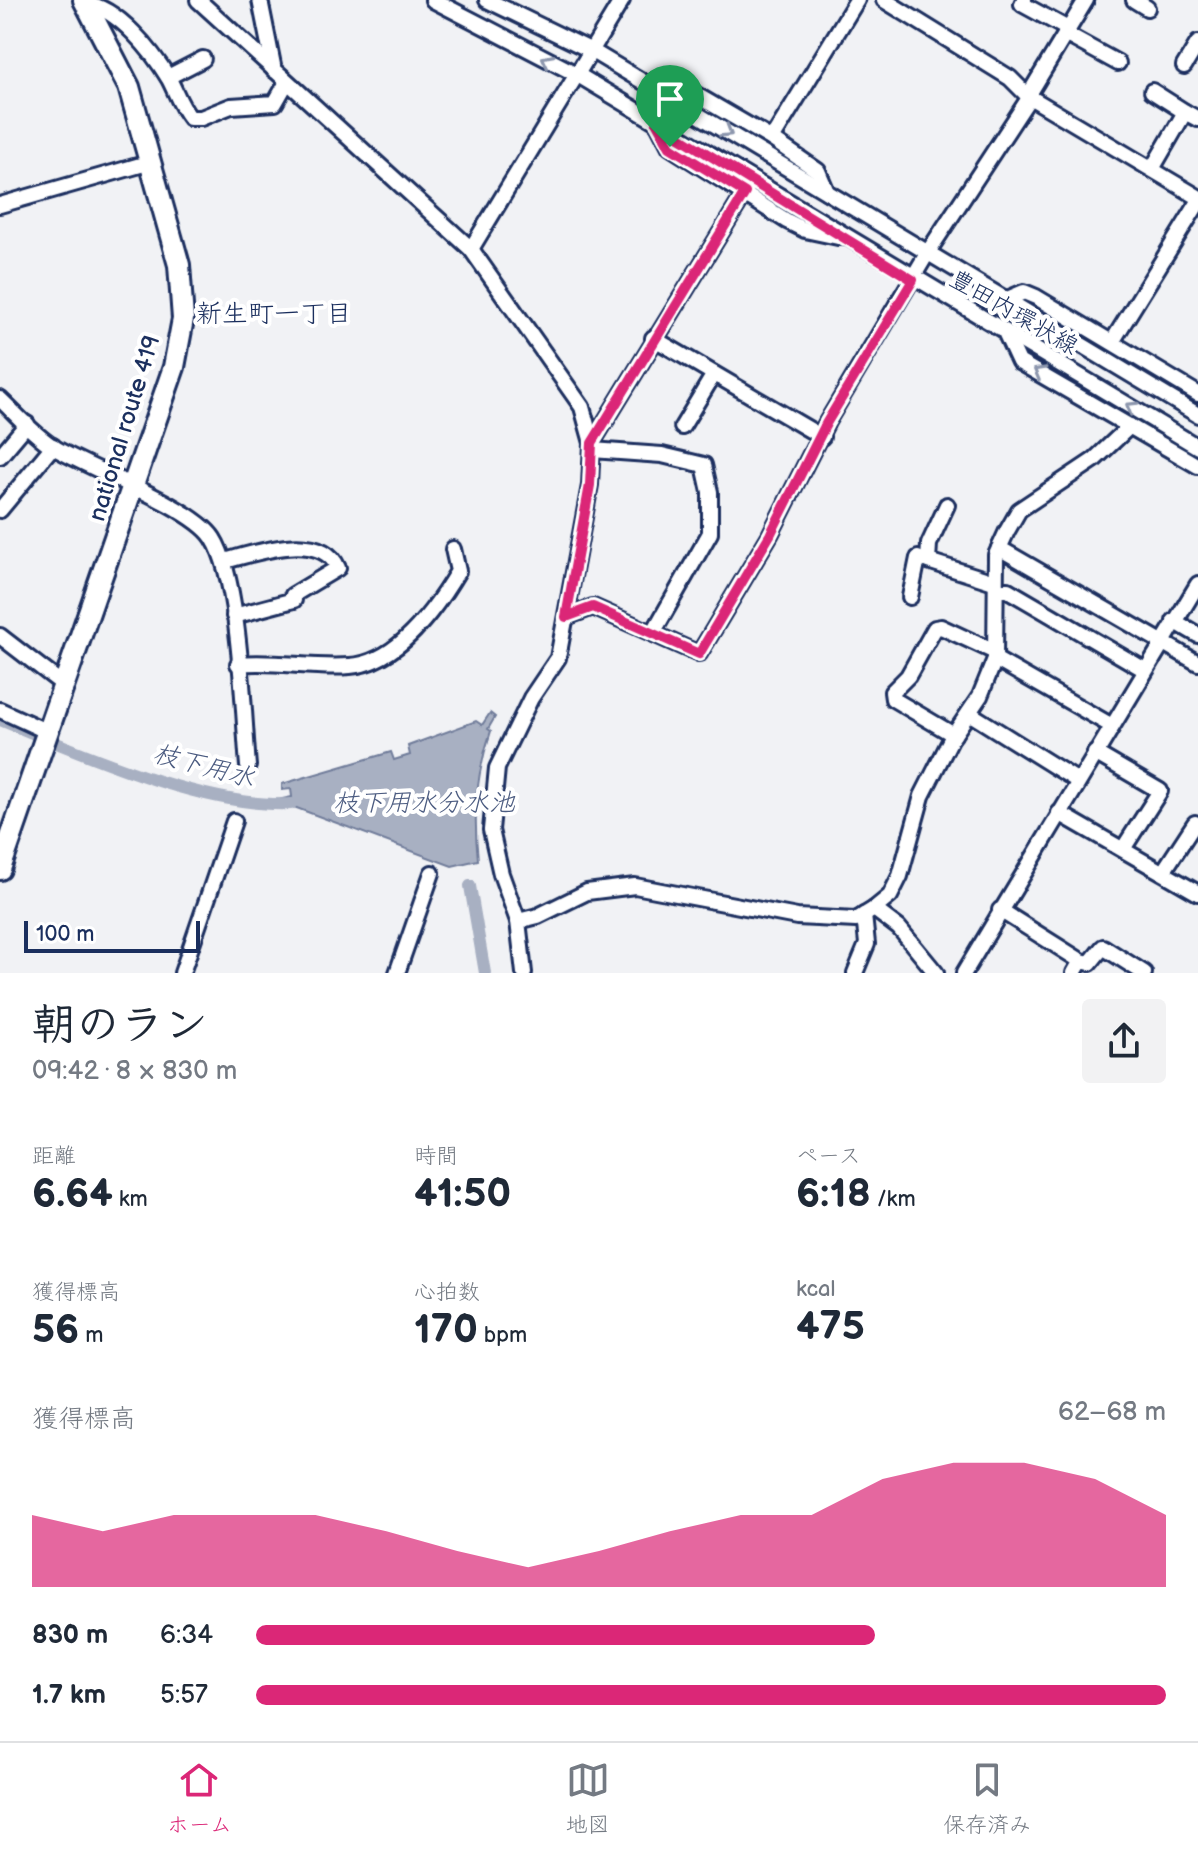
<!DOCTYPE html>
<html lang="ja">
<head>
<meta charset="utf-8">
<style>
  :root { --surface:#fff; --page:#f2f2f3; --text:#1f2937; --muted:#747a83; --line:#e0e1e3; --accent:#db2777 }
  body { margin:0; font-family:"Balsamiq Sans","Klee One",sans-serif; background:var(--page); color:var(--text); height:100vh; display:flex; flex-direction:column; font-size:30px; white-space:nowrap }
  * { box-sizing:border-box; margin:0 }
  p { font-size:26px; color:var(--muted) }
  .icon { flex:none; width:44px; height:44px; fill:none; stroke:currentColor; stroke-width:2; stroke-linecap:round; stroke-linejoin:round }
  .map { position:relative; height:973px; overflow:hidden }
  .side { display:flex; flex-direction:column; background:var(--surface); flex:1 }
  .side>* { flex:none }
  .scale { position:absolute; left:24px; bottom:20px; width:176px; box-sizing:border-box; padding-left:8px; border:4px solid #1b2f5e; border-top:0; font-size:22px; line-height:28px; white-space:nowrap; color:#1b2f5e; -webkit-text-stroke:6px #fff; paint-order:stroke }
  .pin { position:absolute; display:grid; place-items:center; width:68px; height:68px; color:#fff; margin:-82px -34px; border-radius:50% 50% 50% 0; rotate:-45deg; box-shadow:0 0 8px #0007 }
  .pin .icon { rotate:45deg }
  .round { display:grid; place-items:center; flex:none; width:84px; height:84px; border-radius:8px; background:var(--page) }
  .head { display:flex; align-items:center; justify-content:space-between; height:136px; padding:0 32px }
  h1 { font-size:44px; font-weight:800; line-height:60px }
  .metrics { display:grid; grid-template-columns:repeat(3,1fr); gap:12px; height:136px; padding:8px 32px }
  .metrics div { display:grid; align-content:center }
  .metrics b { font-size:40px; font-weight:800 }
  .metrics small { font-size:22px; font-weight:400 }
  .metrics p { font-size:22px }
  .chart { height:224px; padding:16px 32px }
  .chart p { display:flex; justify-content:space-between }
  .chart svg { width:100%; height:144px; margin-top:8px; fill:var(--accent); opacity:.7 }
  ul { padding:0 32px; list-style:none; font-size:26px }
  li { display:grid; grid-template-columns:128px 96px 1fr; align-items:center; height:60px }
  li i { height:20px; border-radius:10px; background:var(--accent) }
  .dock { display:flex; justify-content:space-around; align-items:center; height:112px; border-top:2px solid var(--line); background:var(--surface); font-size:22px; color:var(--muted) }
  .dock a { display:grid; justify-items:center; gap:4px }
  .dock .on { color:var(--accent) }
  .map>svg:first-child { display:block }
  .water { fill:#a8b0c2; stroke:#707c9a; stroke-width:2 }
  .lines { fill:none; stroke-linecap:round; stroke-linejoin:round }
  .canal { stroke:#a8b0c2; stroke-width:12 }
  .minor-casing { stroke:#1b2f5e; stroke-width:20 }
  .highway-casing { stroke:#1b2f5e; stroke-width:26 }
  .minor { stroke:#fff; stroke-width:14 }
  .highway { stroke:#fff; stroke-width:20 }
  .oneway { stroke:#8d97ae }
  .route-casing { stroke:#fff; stroke-width:16 }
  .route { stroke:#db2777; stroke-width:10 }
  .labels { text-anchor:middle; stroke-width:8; stroke-linejoin:round; paint-order:stroke }
  .street-label { font-size:24px; fill:#1b2f5e; stroke:#fff }
  .neighbourhood-label { font-size:26px; fill:#1b2f5e; stroke:#fff }
  .water-label { font-size:26px; font-style:italic; fill:#4c5c81; stroke:#fff }
</style>
</head>
<body>
<div class="map">
<svg width="1198" height="973" viewBox="0 0 1198 973">
  <rect width="100%" height="100%" fill="#f1f2f5"/>
  <filter id="ink" filterUnits="userSpaceOnUse"><feTurbulence type="fractalNoise" baseFrequency=".0125" numOctaves="2"/><feDisplacementMap in="SourceGraphic" scale="16" xChannelSelector="R" yChannelSelector="G"/><feConvolveMatrix kernelMatrix="1 2 1 2 8 2 1 2 1" color-interpolation-filters="sRGB"/></filter>
  <g filter="url(#ink)">
    <path class="water" d="M 490,713 L 495,717 L 488,729 L 491,731 C 476,775 473,813 478,860 L 452,866 L 294,807 L 278,809 L 277,800 L 292,797 L 291,789 L 282,790 L 282,784 L 391,752 L 394,760 L 410,755 L 408,746 L 476,721 L 482,725 Z"/>
    <g class="lines">
      <g class="canal">
        <path d="M 0,720 C 82,753 203,808 291,804"/>
        <path d="M 470,886 L 485,973"/>
      </g>
      <g class="minor-casing">
        <g id="minor">
          <path d="M 198,0 L 471,249 L 582,407 L 592,443 L 590,485 L 558,658 L 531,698 L 497,768 L 491,830 L 501,874 L 518,921 L 524,973"/>
          <path d="M 260,0 L 274,70"/>
          <path d="M 433,0 L 578,75 L 1198,447"/>
          <path d="M 487,0 L 592,51 L 1198,415"/>
          <path d="M 884,0 L 1010,78 L 1028,96"/>
          <path d="M 1024,0 L 1022,4 L 1068,29"/>
          <path d="M 1134,0 L 1147,8"/>
          <path d="M 86,4 C 117,7 153,52 169,79 C 176,92 180,106 190,118 L 201,118 L 231,106 L 275,103 L 287,82"/>
          <path d="M 1065,34 L 1118,63"/>
          <path d="M 1184,66 L 1198,43"/>
          <path d="M 168,77 L 203,59"/>
          <path d="M 1152,91 L 1185,112"/>
          <path d="M 668,96 L 693,93 L 772,139 L 818,171 L 827,192"/>
          <path d="M 1028,96 L 1198,197"/>
          <path d="M 1028,96 L 1086,0"/>
          <path d="M 658,124 L 670,147 L 787,221 L 805,230 L 838,237"/>
          <path d="M 772,139 L 857,0"/>
          <path d="M 1152,169 L 1185,112 L 1198,119"/>
          <path d="M 0,205 L 151,162"/>
          <path d="M 471,249 L 622,0"/>
          <path d="M 1005,300 L 1024,292 L 1036,297 L 1198,394"/>
          <path d="M 1006,334 L 1019,362 L 1198,466"/>
          <path d="M 653,338 L 822,437"/>
          <path d="M 1112,342 L 1198,203"/>
          <path d="M 0,399 C 17,415 35,436 55,448 C 90,469 193,507 213,538 C 240,580 243,711 248,766"/>
          <path d="M 682,427 L 714,374"/>
          <path d="M 592,443 L 745,193"/>
          <path d="M 592,450 L 662,455 L 704,465 L 710,492 L 710,533 L 653,633"/>
          <path d="M 0,456 L 27,424"/>
          <path d="M 947,505 L 929,544 L 928,561 L 994,582"/>
          <path d="M 0,510 L 53,446"/>
          <path d="M 999,548 L 1198,663"/>
          <path d="M 225,561 C 255,553 321,529 338,568 L 293,595 L 294,600 L 234,616"/>
          <path d="M 996,590 L 1008,590 L 1145,670"/>
          <path d="M 910,597 L 918,558"/>
          <path d="M 566,617 L 593,607 L 699,654 L 770,535 L 827,422 L 928,252 L 1031,95"/>
          <path d="M 1174,621 L 1198,635"/>
          <path d="M 0,636 L 65,686"/>
          <path d="M 995,659 L 1112,726"/>
          <path d="M 238,664 C 275,660 312,669 350,666 C 398,663 436,608 458,571 L 453,549"/>
          <path d="M 0,710 L 48,732"/>
          <path d="M 969,713 L 1078,781"/>
          <path d="M 954,735 L 893,699 L 892,692 L 908,676 L 935,628 L 941,627 L 995,652"/>
          <path d="M 1095,753 L 1160,791 L 1123,849"/>
          <path d="M 1059,813 L 1198,893"/>
          <path d="M 1163,872 L 1195,823"/>
          <path d="M 874,909 L 899,928 L 936,973"/>
          <path d="M 1000,910 L 1081,961"/>
          <path d="M 518,921 L 538,916 L 587,892 L 635,886 L 797,917 L 856,920 L 874,909 L 890,896 L 900,876 L 922,796 L 951,739 L 980,696 L 995,659 L 996,555 L 1007,531 L 1019,510 L 1094,460 L 1130,426"/>
          <path d="M 182,973 L 234,821"/>
          <path d="M 397,973 L 432,873"/>
          <path d="M 855,973 L 867,944 L 864,915"/>
          <path d="M 964,973 L 1198,584"/>
          <path d="M 1074,973 L 1081,961 L 1090,963 L 1103,947 L 1144,973"/>
        </g>
      </g>
      <g class="highway-casing">
        <path id="highway" d="M 0,869 L 174,367 L 183,319 L 179,265 L 129,87 L 84,0"/>
      </g>
      <use href="#minor" class="minor"/>
      <use href="#highway" class="highway"/>
    </g>
    <defs><path id="oneway-chevron" d="M-2-3.5L2.5 0L-2 3.5" fill="none" stroke-width="1.6" stroke-linecap="round" stroke-linejoin="round" transform="scale(2)"/></defs>
    <g class="oneway">
      <use href="#oneway-chevron" transform="translate(547 60) rotate(-153)"/>
      <use href="#oneway-chevron" transform="translate(727 132) rotate(31)"/>
      <use href="#oneway-chevron" transform="translate(1039 372) rotate(-151)"/>
      <use href="#oneway-chevron" transform="translate(1131 407) rotate(-149)"/>
    </g>
  </g>
  <g class="lines" filter="url(#ink)">
    <g class="route-casing">
      <path id="route" d="M 657,123 L 913,280 L 827,422 L 770,535 L 699,654 L 593,607 L 566,617 L 590,485 L 592,443 L 745,193 L 670,147 Z"/>
    </g>
    <use href="#route" class="route"/>
  </g>
  <g class="labels">
    <g class="street-label">
      <text transform="translate(1014 312) rotate(30)" y="8">豊田内環状線</text>
      <text transform="translate(124 428) rotate(-73)" y="8">national route 419</text>
    </g>
    <g class="neighbourhood-label">
      <text x="274" y="322">新生町一丁目</text>
    </g>
    <g class="water-label">
      <text transform="translate(204 765) rotate(15)" y="9">枝下用水</text>
      <text x="424" y="811">枝下用水分水池</text>
    </g>
  </g>
</svg>
<div class="scale">100 m</div>
<div class="pin" style="left:670px;top:147px;background:#1e9e55"><svg class="icon" aria-label="arrive" viewBox="0 0 24 24"><path d="M6 21V4h12l-3 4 3 4H6"/></svg></div>
</div>
<section class="side">
<div class="head"><div><h1>朝のラン</h1><p>09:42 · 8 × 830 m</p></div><a class="round"><svg class="icon" aria-label="share" viewBox="0 0 24 24"><path d="M12 15V3M7 8l5-5 5 5M5 13v7h14v-7"/></svg></a></div>
<div class="metrics">
<div><p>距離</p><b>6.64<small> km</small></b></div>
<div><p>時間</p><b>41:50</b></div>
<div><p>ペース</p><b>6:18<small> /km</small></b></div>
</div>
<div class="metrics">
<div><p>獲得標高</p><b>56<small> m</small></b></div>
<div><p>心拍数</p><b>170<small> bpm</small></b></div>
<div><p>kcal</p><b>475</b></div>
</div>
<div class="chart"><p><span>獲得標高</span>62–68 m</p>
<svg viewBox="0 0 160 44" preserveAspectRatio="none"><path d="M0 44V22L10 27L20 22L30 22L40 22L50 27L60 33L70 38L80 33L90 27L100 22L110 22L120 11L130 6L140 6L150 11L160 22V44z"/></svg>
</div>
<ul>
<li><b>830 m</b>6:34<i style="width:68%"></i></li>
<li><b>1.7 km</b>5:57<i style="width:100%"></i></li>
</ul>
</section>
<nav class="dock">
<a class="on"><svg class="icon" aria-label="home" viewBox="0 0 24 24"><path d="M3 11l9-7 9 7M6 9v11h12V9"/></svg>ホーム</a>
<a><svg class="icon" aria-label="map" viewBox="0 0 24 24"><path d="M3 6l6-2 6 2 6-2v14l-6 2-6-2-6 2zM9 4v14M15 6v14"/></svg>地図</a>
<a><svg class="icon" aria-label="saved" viewBox="0 0 24 24"><path d="M7 4h10v16l-5-4-5 4z"/></svg>保存済み</a>
</nav>
</body>
</html>
